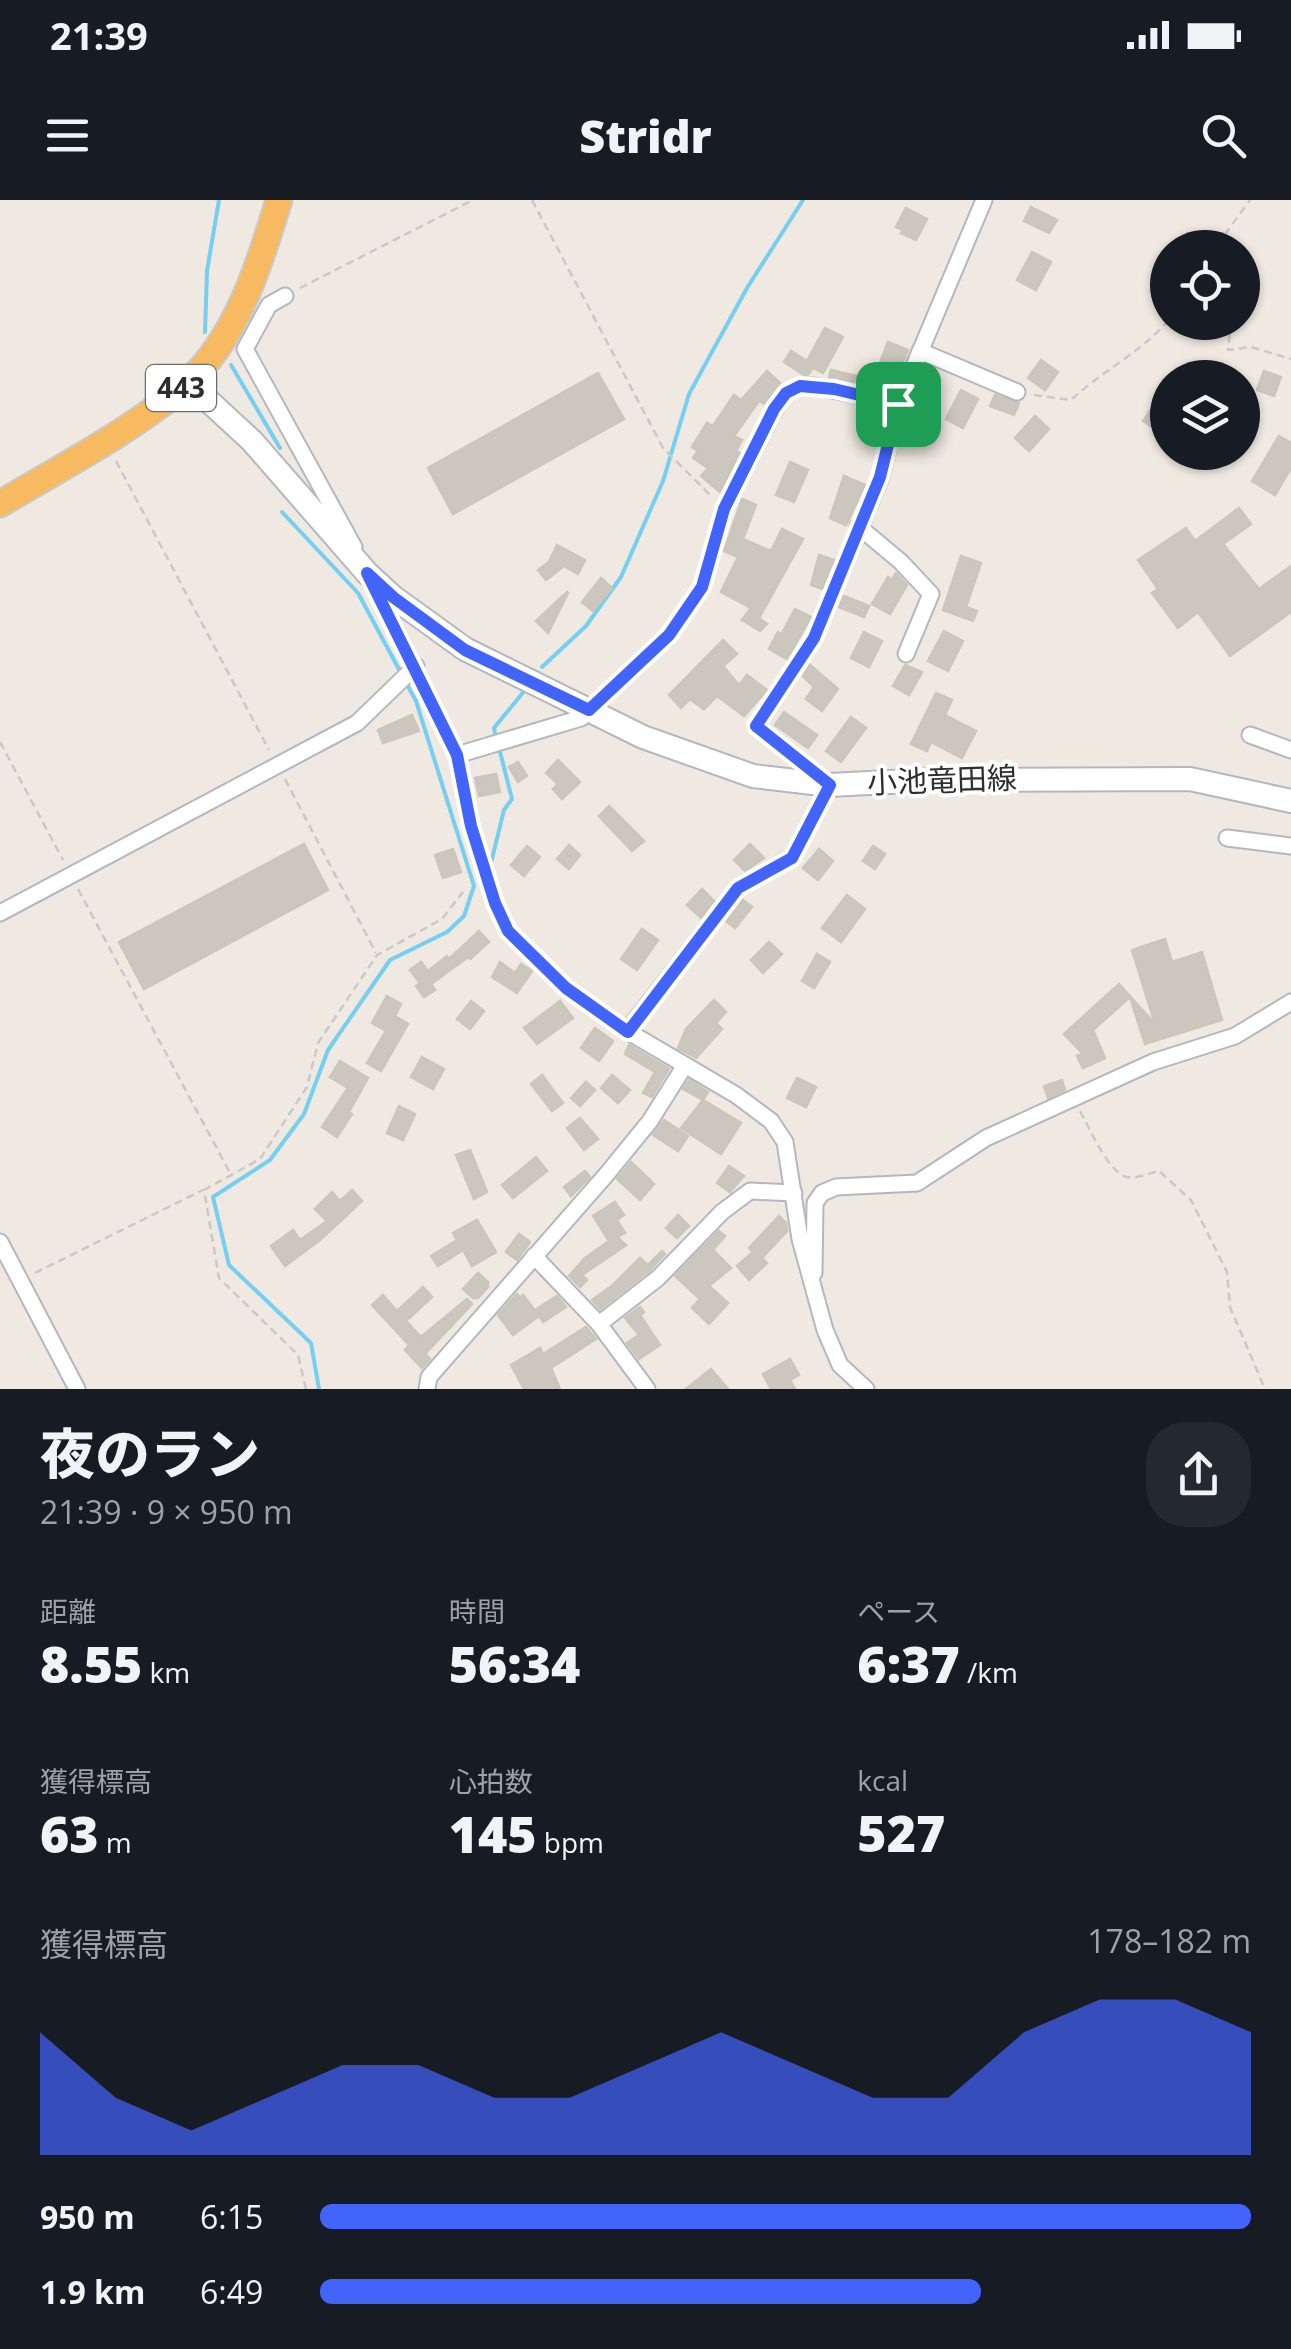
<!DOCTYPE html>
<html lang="ja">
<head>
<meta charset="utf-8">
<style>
  :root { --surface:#171b24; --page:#242831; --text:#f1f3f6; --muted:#9ea1a6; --accent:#4264fb }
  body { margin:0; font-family:"Open Sans","Noto Sans JP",sans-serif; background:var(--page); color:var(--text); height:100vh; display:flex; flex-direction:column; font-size:38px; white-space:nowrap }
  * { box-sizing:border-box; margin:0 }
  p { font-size:32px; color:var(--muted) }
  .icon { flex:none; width:55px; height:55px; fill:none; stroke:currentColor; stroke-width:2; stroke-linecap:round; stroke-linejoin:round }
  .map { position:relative; height:1189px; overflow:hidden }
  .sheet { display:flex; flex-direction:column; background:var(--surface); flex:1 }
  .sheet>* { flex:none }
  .tools { position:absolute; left:1150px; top:30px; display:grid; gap:20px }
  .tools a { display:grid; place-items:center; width:110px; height:110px; border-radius:50%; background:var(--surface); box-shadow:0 2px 8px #0004; font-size:50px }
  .pin { position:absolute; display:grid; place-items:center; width:85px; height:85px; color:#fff; margin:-42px; border-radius:20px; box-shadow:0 5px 15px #0006 }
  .round { display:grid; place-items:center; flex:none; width:105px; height:105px; border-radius:40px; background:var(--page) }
  .overview { display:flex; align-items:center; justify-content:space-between; height:170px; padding:0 40px }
  h1 { font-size:55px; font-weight:800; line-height:75px }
  .metrics { display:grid; grid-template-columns:repeat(3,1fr); gap:15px; height:170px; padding:10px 40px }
  .metrics div { display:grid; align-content:center }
  .metrics b { font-size:50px; font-weight:800 }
  .metrics small { font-size:28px; font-weight:400 }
  .metrics p { font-size:28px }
  .chart { height:280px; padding:20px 40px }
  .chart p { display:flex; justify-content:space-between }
  .chart svg { width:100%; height:180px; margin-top:10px; fill:var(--accent); opacity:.7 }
  ul { padding:0 40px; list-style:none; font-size:32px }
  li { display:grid; grid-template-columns:160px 120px 1fr; align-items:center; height:75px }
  li i { height:25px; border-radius:12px; background:var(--accent) }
  .status { display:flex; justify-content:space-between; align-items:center; height:70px; padding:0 50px; background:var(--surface); direction:ltr }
  .status svg { height:28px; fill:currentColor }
  header { display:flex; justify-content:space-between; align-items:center; height:130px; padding:0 40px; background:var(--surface); font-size:45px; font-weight:800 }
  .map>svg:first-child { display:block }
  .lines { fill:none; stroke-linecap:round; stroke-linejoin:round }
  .stream { stroke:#75cff0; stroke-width:4 }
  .building { fill:#cbc7bf; stroke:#cbc5ba; stroke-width:2.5 }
  .minor-casing { stroke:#b4b7c1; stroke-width:19 }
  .secondary-casing { stroke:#b4b7c1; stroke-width:26 }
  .trunk-casing { stroke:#c9c9c9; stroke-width:29 }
  .path { stroke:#c9c9c9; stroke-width:2.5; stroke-dasharray:8 5; stroke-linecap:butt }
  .minor { stroke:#fff; stroke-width:15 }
  .secondary { stroke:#fff; stroke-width:22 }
  .trunk { stroke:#f8ba60; stroke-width:25 }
  .route-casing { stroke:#fff; stroke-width:20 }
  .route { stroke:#4264fb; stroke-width:12 }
  .labels { text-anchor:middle; stroke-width:8; stroke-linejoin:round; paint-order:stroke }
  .shield { fill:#fff; stroke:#6d6d6d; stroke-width:2.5 }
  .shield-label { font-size:28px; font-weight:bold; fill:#2e2e2e }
  .street-label { font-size:30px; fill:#2e2e2e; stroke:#fff }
</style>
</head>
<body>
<div class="status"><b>21:39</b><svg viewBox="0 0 49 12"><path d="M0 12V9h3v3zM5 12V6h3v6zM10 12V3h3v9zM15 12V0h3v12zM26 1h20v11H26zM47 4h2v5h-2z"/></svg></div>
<header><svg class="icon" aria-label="menu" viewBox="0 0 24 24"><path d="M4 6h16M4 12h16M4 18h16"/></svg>Stridr<svg class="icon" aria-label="search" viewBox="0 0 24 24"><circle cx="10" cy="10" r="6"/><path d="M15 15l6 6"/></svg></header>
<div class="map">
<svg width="1291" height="1189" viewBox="0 0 1291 1189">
  <rect width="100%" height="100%" fill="#efe9e1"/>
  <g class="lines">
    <g class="stream">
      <path d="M 205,132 L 207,71 L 219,0"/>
      <path d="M 231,165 L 280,248"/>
      <path d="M 282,312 L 358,393 L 402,475"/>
      <path d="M 542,467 L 586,426 L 621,377 L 663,281 L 689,194 L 747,88 L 803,0"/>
      <path d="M 496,539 L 494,528 L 525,490"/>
      <path d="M 490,667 L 504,610 L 512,599 L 499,548"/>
      <path d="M 319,1189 L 311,1143 L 229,1065 L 213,997 L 270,960 L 304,914 L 328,850 L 390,760 L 447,732 L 464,716 L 474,686 L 416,501 L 406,483"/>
    </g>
  </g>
  <g class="building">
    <path d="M 1031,7 L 1057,20 L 1049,33 L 1024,21 Z"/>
    <path d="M 906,8 L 927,19 L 916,40 L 901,33 L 903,30 L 896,27 Z"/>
    <path d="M 1032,52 L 1051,62 L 1036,90 L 1017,80 Z"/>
    <path d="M 825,128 L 843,137 L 823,173 L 813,168 L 808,175 L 804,175 L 784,162 L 791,151 L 807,161 Z"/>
    <path d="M 888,142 L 908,150 L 896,179 L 877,171 Z"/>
    <path d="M 1041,160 L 1058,172 L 1045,190 L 1028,178 Z"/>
    <path d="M 831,170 L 856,176 L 854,183 L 829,178 Z"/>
    <path d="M 767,171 L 780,183 L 764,204 L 759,201 L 734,236 L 742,240 L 736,251 L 740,253 L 720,292 L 701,276 L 708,268 L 693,258 L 698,251 L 692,247 L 707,223 L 713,226 L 734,195 L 741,200 Z"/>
    <path d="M 1264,171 L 1281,177 L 1274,196 L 1257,190 Z"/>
    <path d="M 598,173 L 624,219 L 453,314 L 428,268 Z"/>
    <path d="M 961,190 L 978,199 L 963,228 L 946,219 Z"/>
    <path d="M 995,195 L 1019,203 L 1014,215 L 990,206 Z"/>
    <path d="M 1152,208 L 1164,216 L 1155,229 L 1143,221 Z"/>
    <path d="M 1035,216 L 1049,229 L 1029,251 L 1015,238 Z"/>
    <path d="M 1279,236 L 1291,243 L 1291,268 L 1275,295 L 1252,281 Z"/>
    <path d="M 790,262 L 808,270 L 794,302 L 776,295 Z"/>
    <path d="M 844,276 L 865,285 L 846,325 L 830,318 Z"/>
    <path d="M 742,299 L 756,305 L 743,339 L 771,351 L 782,329 L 803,339 L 759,418 L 767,424 L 760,431 L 742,420 L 751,408 L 721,392 L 738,357 L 724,351 Z"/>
    <path d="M 1239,308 L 1251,324 L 1223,344 L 1259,389 L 1291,366 L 1291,412 L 1230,456 L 1198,412 L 1178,428 L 1152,393 L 1158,389 L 1138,360 L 1186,328 L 1195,341 Z"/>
    <path d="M 557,345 L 585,360 L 578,374 L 564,366 L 546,380 L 538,370 L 549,362 Z"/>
    <path d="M 819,355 L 834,360 L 822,389 L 811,385 Z"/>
    <path d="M 961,356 L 981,363 L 966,407 L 977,411 L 973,421 L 943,410 Z"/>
    <path d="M 896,373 L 907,385 L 890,414 L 872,404 L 888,377 L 892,380 Z"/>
    <path d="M 601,378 L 612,388 L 593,411 L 582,402 Z"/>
    <path d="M 567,392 L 568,393 L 548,433 L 536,421 Z"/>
    <path d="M 844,396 L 869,406 L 864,417 L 839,407 Z"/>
    <path d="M 795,409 L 811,417 L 787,459 L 769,449 L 778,432 L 781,435 Z"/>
    <path d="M 944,431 L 963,441 L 948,471 L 928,461 Z"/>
    <path d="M 864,432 L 882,441 L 869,467 L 851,458 Z"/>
    <path d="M 723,440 L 737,454 L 723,466 L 739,485 L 747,475 L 767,490 L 744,516 L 717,496 L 704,509 L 690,499 L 681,508 L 669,495 Z"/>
    <path d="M 810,465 L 838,489 L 822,511 L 806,499 L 814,487 L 803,476 Z"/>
    <path d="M 905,465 L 922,472 L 909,495 L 893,486 Z"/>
    <path d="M 936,493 L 952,500 L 945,515 L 976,531 L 962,558 L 931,542 L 927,551 L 911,544 Z"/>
    <path d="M 784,512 L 817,535 L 808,548 L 775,525 Z"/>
    <path d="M 412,515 L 419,531 L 383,543 L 378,530 Z"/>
    <path d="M 851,517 L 866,528 L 841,562 L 826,551 Z"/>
    <path d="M 558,560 L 580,582 L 562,599 L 553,589 L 558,584 L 546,573 Z"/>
    <path d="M 518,562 L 527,576 L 518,582 L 509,567 Z"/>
    <path d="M 496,574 L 500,592 L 479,596 L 475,578 Z"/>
    <path d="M 609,606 L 644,641 L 632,651 L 599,616 Z"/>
    <path d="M 304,644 L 328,690 L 144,789 L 119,742 Z"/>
    <path d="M 750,644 L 764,658 L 745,671 L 734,660 Z"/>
    <path d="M 569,645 L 580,655 L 569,669 L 557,659 Z"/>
    <path d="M 527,646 L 540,657 L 524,676 L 511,665 Z"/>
    <path d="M 873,646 L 885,654 L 875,669 L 863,661 Z"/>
    <path d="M 453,649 L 461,672 L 443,678 L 435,655 Z"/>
    <path d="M 819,649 L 833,661 L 818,680 L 803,668 Z"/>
    <path d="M 702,689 L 714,701 L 701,718 L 687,705 Z"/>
    <path d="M 847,695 L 865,709 L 841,742 L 822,728 Z"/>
    <path d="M 743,700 L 752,707 L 735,728 L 726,721 Z"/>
    <path d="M 642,729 L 658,740 L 637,770 L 621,759 Z"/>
    <path d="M 479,731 L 489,742 L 470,759 L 468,757 L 431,784 L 435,790 L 424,797 L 416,786 L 420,783 L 410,770 L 421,762 L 428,771 L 447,756 L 449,759 Z"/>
    <path d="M 1165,739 L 1172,762 L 1202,752 L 1222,820 L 1145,844 L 1130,797 L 1093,830 L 1105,858 L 1083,868 L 1077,856 L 1083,854 L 1064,834 L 1119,784 L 1155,824 L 1132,750 Z"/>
    <path d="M 769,742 L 782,754 L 763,773 L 751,760 Z"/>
    <path d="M 817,754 L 830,762 L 814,788 L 802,781 Z"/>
    <path d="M 500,762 L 515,773 L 521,764 L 532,771 L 517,793 L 492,777 Z"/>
    <path d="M 387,796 L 401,804 L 395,816 L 408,824 L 381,871 L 367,863 L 386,831 L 372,823 Z"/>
    <path d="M 714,800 L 726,812 L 716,823 L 722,829 L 696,858 L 678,848 L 686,829 Z"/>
    <path d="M 471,801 L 484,811 L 470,829 L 457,819 Z"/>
    <path d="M 560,801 L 573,818 L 537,844 L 524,828 Z"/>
    <path d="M 595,828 L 613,841 L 599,861 L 581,848 Z"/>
    <path d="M 629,845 L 669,869 L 652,897 L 643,893 L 655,872 L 625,854 Z"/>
    <path d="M 422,857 L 444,869 L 433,889 L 411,877 Z"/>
    <path d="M 340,861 L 368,878 L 349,912 L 352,914 L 337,937 L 322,927 L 348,888 L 330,877 Z"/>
    <path d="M 542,875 L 563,903 L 552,911 L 531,884 Z"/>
    <path d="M 612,875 L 630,890 L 618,903 L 601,888 Z"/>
    <path d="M 797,878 L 816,887 L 806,907 L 787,898 Z"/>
    <path d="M 689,880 L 708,892 L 703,900 L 741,923 L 721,954 L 681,928 L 703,900 L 683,889 Z"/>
    <path d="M 1062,880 L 1065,890 L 1048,898 L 1044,886 Z"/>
    <path d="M 586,882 L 595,890 L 580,906 L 571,898 Z"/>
    <path d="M 399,906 L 415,914 L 403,940 L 387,933 Z"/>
    <path d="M 580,918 L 598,939 L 584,950 L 567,928 Z"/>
    <path d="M 664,920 L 688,936 L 678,951 L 653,935 Z"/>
    <path d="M 470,950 L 487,992 L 474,999 L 456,955 Z"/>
    <path d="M 536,957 L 547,971 L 513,998 L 502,985 Z"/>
    <path d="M 631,962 L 654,984 L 640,1000 L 617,979 Z"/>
    <path d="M 729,966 L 744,976 L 730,992 L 717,983 Z"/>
    <path d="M 585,971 L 590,977 L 571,996 L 564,987 Z"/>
    <path d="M 352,990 L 362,1001 L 320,1040 L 285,1066 L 271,1046 L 293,1030 L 300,1040 L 327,1021 L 315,1009 L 332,992 L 340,1001 Z"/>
    <path d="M 615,1002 L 624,1015 L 617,1020 L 625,1033 L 617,1037 L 626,1045 L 582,1075 L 587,1080 L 580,1087 L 569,1076 L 585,1058 L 609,1041 L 593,1016 Z"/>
    <path d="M 678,1015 L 689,1026 L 677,1038 L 666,1028 Z"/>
    <path d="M 779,1016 L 786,1023 L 787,1031 L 762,1058 L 767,1063 L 749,1080 L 737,1066 L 753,1052 L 749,1048 Z"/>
    <path d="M 477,1020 L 496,1052 L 472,1066 L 463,1050 L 438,1066 L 431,1056 L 457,1040 L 453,1033 Z"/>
    <path d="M 719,1031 L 725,1036 L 713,1050 L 731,1068 L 709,1086 L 728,1103 L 709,1124 L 692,1108 L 700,1099 L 675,1076 Z"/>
    <path d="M 519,1034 L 530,1042 L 517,1060 L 506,1052 Z"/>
    <path d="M 662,1051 L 665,1054 L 650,1070 L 600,1109 L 592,1100 L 613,1085 L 640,1058 L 648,1065 Z"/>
    <path d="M 478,1073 L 488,1082 L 488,1087 L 478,1098 L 473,1098 L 463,1089 Z"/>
    <path d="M 423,1087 L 432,1097 L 406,1121 L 421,1137 L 467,1099 L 472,1104 L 425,1154 L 430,1159 L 422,1168 L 405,1150 L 409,1145 L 372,1105 L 383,1095 L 397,1111 Z"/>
    <path d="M 517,1094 L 520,1098 L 523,1095 L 539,1116 L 513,1135 L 498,1115 Z"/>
    <path d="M 557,1096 L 566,1107 L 543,1122 L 535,1110 Z"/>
    <path d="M 640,1107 L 644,1112 L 640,1115 L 660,1145 L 639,1159 L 627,1143 L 639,1135 L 625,1118 Z"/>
    <path d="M 586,1127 L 596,1139 L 551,1168 L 560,1189 L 524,1189 L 511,1165 L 540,1148 L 543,1154 Z"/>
    <path d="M 790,1159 L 799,1175 L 790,1180 L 795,1189 L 771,1189 L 763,1174 Z"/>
    <path d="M 711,1169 L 728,1189 L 686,1189 Z"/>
  </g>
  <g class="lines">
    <g class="minor-casing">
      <g id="minor">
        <path d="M 285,96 L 269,105 L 245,149 L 354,347"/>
        <path d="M 920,151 L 1017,192"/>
        <path d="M 858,326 L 901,362 L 931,394 L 906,454"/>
        <path d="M 374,385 L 457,555 L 471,626 L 495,703 L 508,731 L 566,788 L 627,831 L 736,895 L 771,921 L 785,942 L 800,1039 L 825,1130 L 840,1165 L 866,1189"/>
        <path d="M 1250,535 L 1291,550"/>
        <path d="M 457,555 L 581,518 L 669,435 L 702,387 L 724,309 L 775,209 L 786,193 L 800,186 L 814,186 L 898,204"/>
        <path d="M 1227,638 L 1291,646"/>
        <path d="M 0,713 L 357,523 L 416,466"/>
        <path d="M 627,831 L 738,688 L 792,657 L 830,585 L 757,526 L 814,438 L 881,277 L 898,204 L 984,0"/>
        <path d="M 0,1042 L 77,1189"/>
        <path d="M 534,1056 L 599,1124 L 647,1189"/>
        <path d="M 814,1073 L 815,1003 L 822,993 L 836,987 L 917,983 L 986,938 L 1153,862 L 1235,836 L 1291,802"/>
        <path d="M 599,1124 L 658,1078 L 722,1012 L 750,991 L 794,993"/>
        <path d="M 427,1189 L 429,1177 L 606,975 L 650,921 L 684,867"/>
      </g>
    </g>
    <g class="secondary-casing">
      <path id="secondary" d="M 188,182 L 252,241 L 367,373 L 393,397 L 465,449 L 643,537 L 753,576 L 830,585 L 929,580 L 1190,579 L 1291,601"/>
    </g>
    <g class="trunk-casing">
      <path id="trunk" d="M 0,304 C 58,269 137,228 187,183 C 237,138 260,63 279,0"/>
    </g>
    <g class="path">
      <path d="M 532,0 L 663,248 L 712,297"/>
      <path d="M 1226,48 L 1226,33 L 1250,0"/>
      <path d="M 300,88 L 473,0"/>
      <path d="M 1231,122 L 1228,150 L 1251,147 L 1291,159"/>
      <path d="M 1034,195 L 1071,200 C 1101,172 1141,152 1168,121"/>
      <path d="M 116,261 L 269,550"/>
      <path d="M 0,542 L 63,660"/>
      <path d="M 285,579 L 376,753"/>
      <path d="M 78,689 L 230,973"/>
      <path d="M 1080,911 C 1089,927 1109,974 1127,977 C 1136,979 1150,973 1159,971 L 1191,1000 L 1227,1072 L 1230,1107 L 1265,1189"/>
      <path d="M 35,1073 L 203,990"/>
      <path d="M 306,1189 L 298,1155 L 219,1078 L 204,990 L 260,959 L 307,887 L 318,843 L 377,755 L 442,719 L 463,692"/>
    </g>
    <use href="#minor" class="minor"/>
    <use href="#secondary" class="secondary"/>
    <use href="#trunk" class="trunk"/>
  </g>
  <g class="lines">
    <g class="route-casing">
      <path id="route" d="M 800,186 L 834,189 L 898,204 L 880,277 L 814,438 L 756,526 L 830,585 L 792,658 L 738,688 L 628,832 L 566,788 L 508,731 L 495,703 L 471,626 L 457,555 L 367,373 L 393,397 L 465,450 L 589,510 L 669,435 L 702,387 L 724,309 L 774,209 L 786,193 Z"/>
    </g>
    <use href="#route" class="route"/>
  </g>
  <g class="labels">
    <rect class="shield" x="146" y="165" width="70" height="46" rx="8"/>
    <g class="shield-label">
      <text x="181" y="198">443</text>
    </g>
    <g class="street-label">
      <text transform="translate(942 581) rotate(-2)" y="10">小池竜田線</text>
    </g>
  </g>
</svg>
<div class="tools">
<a><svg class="icon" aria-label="locate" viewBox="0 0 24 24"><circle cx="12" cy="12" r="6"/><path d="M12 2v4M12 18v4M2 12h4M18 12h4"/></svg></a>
<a><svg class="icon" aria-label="layers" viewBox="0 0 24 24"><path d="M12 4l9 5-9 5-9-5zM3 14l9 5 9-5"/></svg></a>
</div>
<div class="pin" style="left:898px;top:204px;background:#1e9e55"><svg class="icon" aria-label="arrive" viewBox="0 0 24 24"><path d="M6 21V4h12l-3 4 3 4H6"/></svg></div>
</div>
<section class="sheet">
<div class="overview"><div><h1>夜のラン</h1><p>21:39 · 9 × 950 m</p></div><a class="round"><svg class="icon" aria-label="share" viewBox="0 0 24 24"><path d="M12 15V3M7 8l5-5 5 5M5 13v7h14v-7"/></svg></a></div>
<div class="metrics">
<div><p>距離</p><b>8.55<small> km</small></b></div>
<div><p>時間</p><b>56:34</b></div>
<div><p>ペース</p><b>6:37<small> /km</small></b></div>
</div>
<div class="metrics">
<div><p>獲得標高</p><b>63<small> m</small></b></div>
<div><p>心拍数</p><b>145<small> bpm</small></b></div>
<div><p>kcal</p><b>527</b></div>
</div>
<div class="chart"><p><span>獲得標高</span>178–182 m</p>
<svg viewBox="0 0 160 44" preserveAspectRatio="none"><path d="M0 44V14L10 30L20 38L30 30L40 22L50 22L60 30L70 30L80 22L90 14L100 22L110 30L120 30L130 14L140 6L150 6L160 14V44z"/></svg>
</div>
<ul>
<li><b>950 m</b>6:15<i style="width:100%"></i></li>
<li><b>1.9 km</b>6:49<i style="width:71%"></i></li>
</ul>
</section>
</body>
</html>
